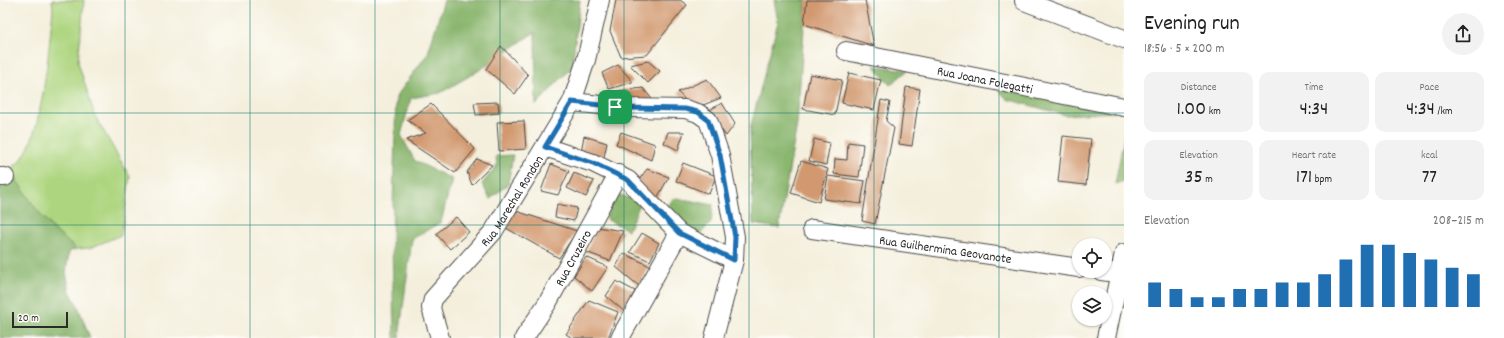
<!DOCTYPE html>
<html lang="en">
<head>
<meta charset="utf-8">
<style>
  :root { --surface:#fff; --page:#f2f2f2; --text:#222; --muted:#767676; --accent:#1f6fb2 }
  body { margin:0; font-family:Dekko,sans-serif; background:var(--page); color:var(--text); height:100vh; display:flex; flex-direction:column; font-size:15px; white-space:nowrap }
  * { box-sizing:border-box; margin:0 }
  p { font-size:13px; color:var(--muted) }
  .icon { flex:none; width:22px; height:22px; fill:none; stroke:currentColor; stroke-width:2; stroke-linecap:round; stroke-linejoin:round }
  .map { position:relative; flex:1; overflow:hidden }
  .sheet { display:flex; flex-direction:column; background:var(--surface); width:380px }
  .sheet>* { flex:none }
  .fabs { position:absolute; left:1072px; top:238px; display:grid; gap:8px }
  .fabs a { display:grid; place-items:center; width:40px; height:40px; border-radius:50%; background:var(--surface); box-shadow:0 1px 3px #0004; font-size:20px }
  .scale { position:absolute; left:12px; bottom:10px; width:56px; box-sizing:border-box; padding-left:4px; border:2px solid #2b2b2b; border-top:0; font-size:11px; line-height:14px; white-space:nowrap; color:#2b2b2b; -webkit-text-stroke:3px #fdfcf7; paint-order:stroke }
  .pin { position:absolute; display:grid; place-items:center; width:34px; height:34px; color:#fff; margin:-17px; border-radius:8px; box-shadow:0 2px 6px #0006 }
  .round { display:grid; place-items:center; flex:none; width:42px; height:42px; border-radius:21px; background:var(--page) }
  .summary { display:flex; align-items:center; justify-content:space-between; height:68px; padding:0 20px }
  h1 { font-size:22px; font-weight:600; line-height:30px }
  .metrics { display:grid; grid-template-columns:repeat(3,1fr); gap:6px; height:68px; padding:4px 20px }
  .metrics div { display:grid; align-content:center; border-radius:10px; background:var(--page); text-align:center }
  .metrics b { font-size:20px; font-weight:600 }
  .metrics small { font-size:11px; font-weight:400 }
  .metrics p { font-size:11px }
  .chart { height:112px; padding:8px 20px }
  .chart p { display:flex; justify-content:space-between }
  .chart svg { width:100%; height:72px; margin-top:4px; stroke:var(--accent); stroke-width:6 }
  main { display:flex; flex:1; min-height:0 }
  .map>svg:first-child { display:block }
  .green { fill:#add57f; stroke:#6c8055 }
  .forest { fill:#8ab66e; stroke:#5a704c }
  .building { fill:#d29970 }
  .lines { fill:none; stroke-linecap:round; stroke-linejoin:round }
  .minor-casing { stroke:#494846; stroke-width:20 }
  .minor { stroke:#fff; stroke-width:18 }
  .route-casing { stroke:#fff; stroke-width:8 }
  .route { stroke:#1f6fb2; stroke-width:5 }
  .grid { fill:none; stroke:#0f766e; stroke-width:1; stroke-opacity:0.55 }
  .labels { text-anchor:middle; stroke-width:3; stroke-linejoin:round; paint-order:stroke }
  .street-label { font-size:13px; fill:#2b2b2b; stroke:#fdfcf7 }
</style>
</head>
<body>
<main>
<div class="map">
<svg width="1124" height="338" viewBox="0 0 1124 338">
  <rect width="100%" height="100%" fill="#fdfcf7"/>
  <filter id="ink" filterUnits="userSpaceOnUse"><feTurbulence type="fractalNoise" baseFrequency=".025" numOctaves="2"/><feDisplacementMap in="SourceGraphic" scale="8" xChannelSelector="R" yChannelSelector="G"/><feConvolveMatrix kernelMatrix="1 2 1 2 8 2 1 2 1" color-interpolation-filters="sRGB"/></filter>
  <filter id="wash" filterUnits="userSpaceOnUse"><feTurbulence type="fractalNoise" baseFrequency=".012" numOctaves="4" result="noise"/><feDisplacementMap in="SourceGraphic" scale="16" xChannelSelector="R" yChannelSelector="G"/><feGaussianBlur stdDeviation="0.9" result="paint"/><feColorMatrix in="noise" values="0 0 0 0 0 0 0 0 0 0 0 0 0 0 0 0 0 1.4 0 .05"/><feComposite in="paint" operator="in"/></filter>
  <g filter="url(#wash)">
    <rect width="100%" height="100%" fill="#f4efdc"/>
    <path class="green" d="M 52,0 L 84,0 L 78,62 L 95,116 L 130,177 L 121,235 L 90,248 L 76,249 L 53,229 L 36,209 L 9,169 C 12,167 17,165 19,162 C 43,139 49,43 53,9 Z"/>
    <g class="forest">
      <path d="M 444,0 L 580,0 L 572,67 L 536,105 L 535,32 L 478,71 L 440,93 L 411,98 L 401,135 L 415,161 L 452,179 L 441,222 L 412,239 L 399,338 L 394,338 L 392,243 L 396,97 L 428,53 Z"/>
      <path d="M 774,0 L 806,0 L 797,124 L 779,228 L 753,224 L 750,129 L 778,22 Z"/>
      <path d="M 874,66 L 908,70 L 890,85 Z"/>
      <path d="M 994,86 L 1115,112 L 1065,115 L 1007,99 Z"/>
      <path d="M 1124,137 L 1124,181 L 1115,184 Z"/>
      <path d="M 513,155 L 508,184 L 490,199 L 482,184 L 497,165 L 496,156 Z"/>
      <path d="M 9,169 L 36,209 L 53,229 L 76,249 L 69,252 L 66,273 L 70,292 L 77,304 L 90,338 L 0,338 L 0,170 Z"/>
      <path d="M 614,193 L 641,202 L 628,230 L 606,219 Z"/>
      <path d="M 677,198 L 713,205 L 711,223 L 700,234 L 666,209 L 673,199 Z"/>
    </g>
    <g id="blocks">
      <g class="building">
        <path d="M 616,0 L 680,0 L 687,5 L 647,55 L 621,57 L 610,31 Z"/>
        <path d="M 807,0 L 865,0 L 874,46 L 804,24 Z"/>
        <path d="M 501,46 L 528,75 L 515,94 L 486,69 Z"/>
        <path d="M 648,61 L 660,71 L 648,83 L 630,65 Z"/>
        <path d="M 618,65 L 633,82 L 609,89 L 602,73 Z"/>
        <path d="M 849,73 L 881,80 L 874,110 L 842,103 Z"/>
        <path d="M 810,74 L 842,80 L 835,115 L 803,109 Z"/>
        <path d="M 707,79 L 721,98 L 693,109 L 678,92 Z"/>
        <path d="M 906,87 L 920,89 L 912,146 L 899,144 Z"/>
        <path d="M 643,88 L 656,104 L 620,107 L 618,91 Z"/>
        <path d="M 881,100 L 890,102 L 886,121 L 894,128 L 875,224 L 862,221 Z"/>
        <path d="M 498,102 L 499,113 L 476,115 L 474,103 Z"/>
        <path d="M 722,103 L 735,124 L 726,136 L 708,111 Z"/>
        <path d="M 431,104 L 475,149 L 455,173 L 406,140 L 426,133 L 407,120 Z"/>
        <path d="M 524,121 L 526,149 L 499,151 L 497,122 Z"/>
        <path d="M 621,132 L 655,144 L 651,160 L 616,144 Z"/>
        <path d="M 668,132 L 684,132 L 678,150 L 664,143 Z"/>
        <path d="M 584,136 L 607,143 L 604,157 L 581,152 Z"/>
        <path d="M 1063,136 L 1091,139 L 1086,185 L 1058,182 Z"/>
        <path d="M 814,139 L 830,143 L 826,165 L 809,161 Z"/>
        <path d="M 848,142 L 863,144 L 859,177 L 834,174 L 835,159 L 847,160 Z"/>
        <path d="M 477,159 L 492,165 L 472,185 L 467,172 Z"/>
        <path d="M 801,161 L 828,169 L 819,202 L 791,193 Z"/>
        <path d="M 683,163 L 716,176 L 709,194 L 676,181 Z"/>
        <path d="M 551,164 L 569,171 L 558,195 L 541,191 Z"/>
        <path d="M 647,169 L 669,177 L 656,200 L 638,181 Z"/>
        <path d="M 574,173 L 594,181 L 586,197 L 567,188 Z"/>
        <path d="M 828,176 L 865,181 L 861,204 L 824,199 Z"/>
        <path d="M 557,204 L 577,208 L 574,221 L 555,217 Z"/>
        <path d="M 513,210 L 577,231 L 559,258 L 506,228 Z"/>
        <path d="M 456,217 L 469,232 L 450,249 L 436,234 Z"/>
        <path d="M 597,227 L 623,231 L 610,261 L 586,252 Z"/>
        <path d="M 642,233 L 659,243 L 650,261 L 630,252 Z"/>
        <path d="M 623,253 L 650,266 L 639,286 L 616,267 Z"/>
        <path d="M 586,257 L 608,267 L 592,291 L 574,276 Z"/>
        <path d="M 616,281 L 635,291 L 625,312 L 606,296 Z"/>
        <path d="M 589,300 L 618,312 L 608,338 L 572,338 L 566,334 Z"/>
      </g>
    </g>
  </g>
  <g filter="url(#ink)">
    <use href="#blocks" fill-opacity="0" stroke="#494846" stroke-width="1"/>
    <g class="lines">
      <g class="minor-casing">
        <g id="minor">
          <path d="M 1024,1 L 1124,39"/>
          <path id="s1" d="M 846,51 L 1124,107"/>
          <path d="M 572,102 L 629,108 L 685,109 L 698,113 L 708,120 L 720,155 L 735,237 L 734,260 L 714,338"/>
          <path d="M 545,147 L 593,163 L 628,180 L 679,233 L 734,260"/>
          <path d="M 0,177 L 5,177"/>
          <path id="s2" d="M 812,229 L 1079,268"/>
          <path d="M 1101,271 L 1124,274"/>
          <path id="s3" d="M 440,338 L 431,308 L 433,299 L 493,232 L 572,102 L 586,60 L 600,0"/>
          <path id="s4" d="M 524,338 L 548,302 L 618,174"/>
          <path d="M 620,338 L 679,233"/>
          <path d="M 1106,338 L 1124,253"/>
        </g>
      </g>
      <use href="#minor" class="minor"/>
    </g>
  </g>
  <g class="lines" filter="url(#ink)">
    <g class="route-casing">
      <path id="route" d="M 572,102 L 629,108 L 685,109 L 698,112 L 708,120 L 720,155 L 735,237 L 734,260 L 679,233 L 628,180 L 593,163 L 545,147 Z"/>
    </g>
    <use href="#route" class="route"/>
  </g>
  <path class="grid" d="M 125,0 L 125,338M 250,0 L 250,338M 375,0 L 375,338M 500,0 L 500,338M 624,0 L 624,338M 749,0 L 749,338M 874,0 L 874,338M 999,0 L 999,338M 0,113 L 1124,113M 0,225 L 1124,225"/>
  <g class="labels">
    <g class="street-label">
      <text dy="5" stroke="none"><textPath href="#s1" startOffset="142">Rua Joana Folegatti</textPath></text>
      <text dy="5" stroke="none"><textPath href="#s3" startOffset="167">Rua Marechal Rondon</textPath></text>
      <text dy="5" stroke="none"><textPath href="#s2" startOffset="135">Rua Guilhermina Geovanote</textPath></text>
      <text dy="5" stroke="none"><textPath href="#s4" startOffset="94">Rua Cruzeiro</textPath></text>
    </g>
  </g>
</svg>
<div class="fabs">
<a><svg class="icon" aria-label="locate" viewBox="0 0 24 24"><circle cx="12" cy="12" r="6"/><path d="M12 2v4M12 18v4M2 12h4M18 12h4"/></svg></a>
<a><svg class="icon" aria-label="layers" viewBox="0 0 24 24"><path d="M12 4l9 5-9 5-9-5zM3 14l9 5 9-5"/></svg></a>
</div>
<div class="scale">20 m</div>
<div class="pin" style="left:615px;top:107px;background:#1e9e55"><svg class="icon" aria-label="arrive" viewBox="0 0 24 24"><path d="M6 21V4h12l-3 4 3 4H6"/></svg></div>
</div>
<section class="sheet">
<div class="summary"><div><h1>Evening run</h1><p>18:56 · 5 × 200 m</p></div><a class="round"><svg class="icon" aria-label="share" viewBox="0 0 24 24"><path d="M12 15V3M7 8l5-5 5 5M5 13v7h14v-7"/></svg></a></div>
<div class="metrics">
<div><p>Distance</p><b>1.00<small> km</small></b></div>
<div><p>Time</p><b>4:34</b></div>
<div><p>Pace</p><b>4:34<small> /km</small></b></div>
</div>
<div class="metrics">
<div><p>Elevation</p><b>35<small> m</small></b></div>
<div><p>Heart rate</p><b>171<small> bpm</small></b></div>
<div><p>kcal</p><b>77</b></div>
</div>
<div class="chart"><p><span>Elevation</span>208–215 m</p>
<svg viewBox="0 0 160 44" preserveAspectRatio="none"><path d="M5 44V29M15 44V33M25 44V38M35 44V38M45 44V33M55 44V33M65 44V29M75 44V29M85 44V24M95 44V15M105 44V6M115 44V6M125 44V11M135 44V15M145 44V20M155 44V24"/></svg>
</div>
</section>
</main>
</body>
</html>
